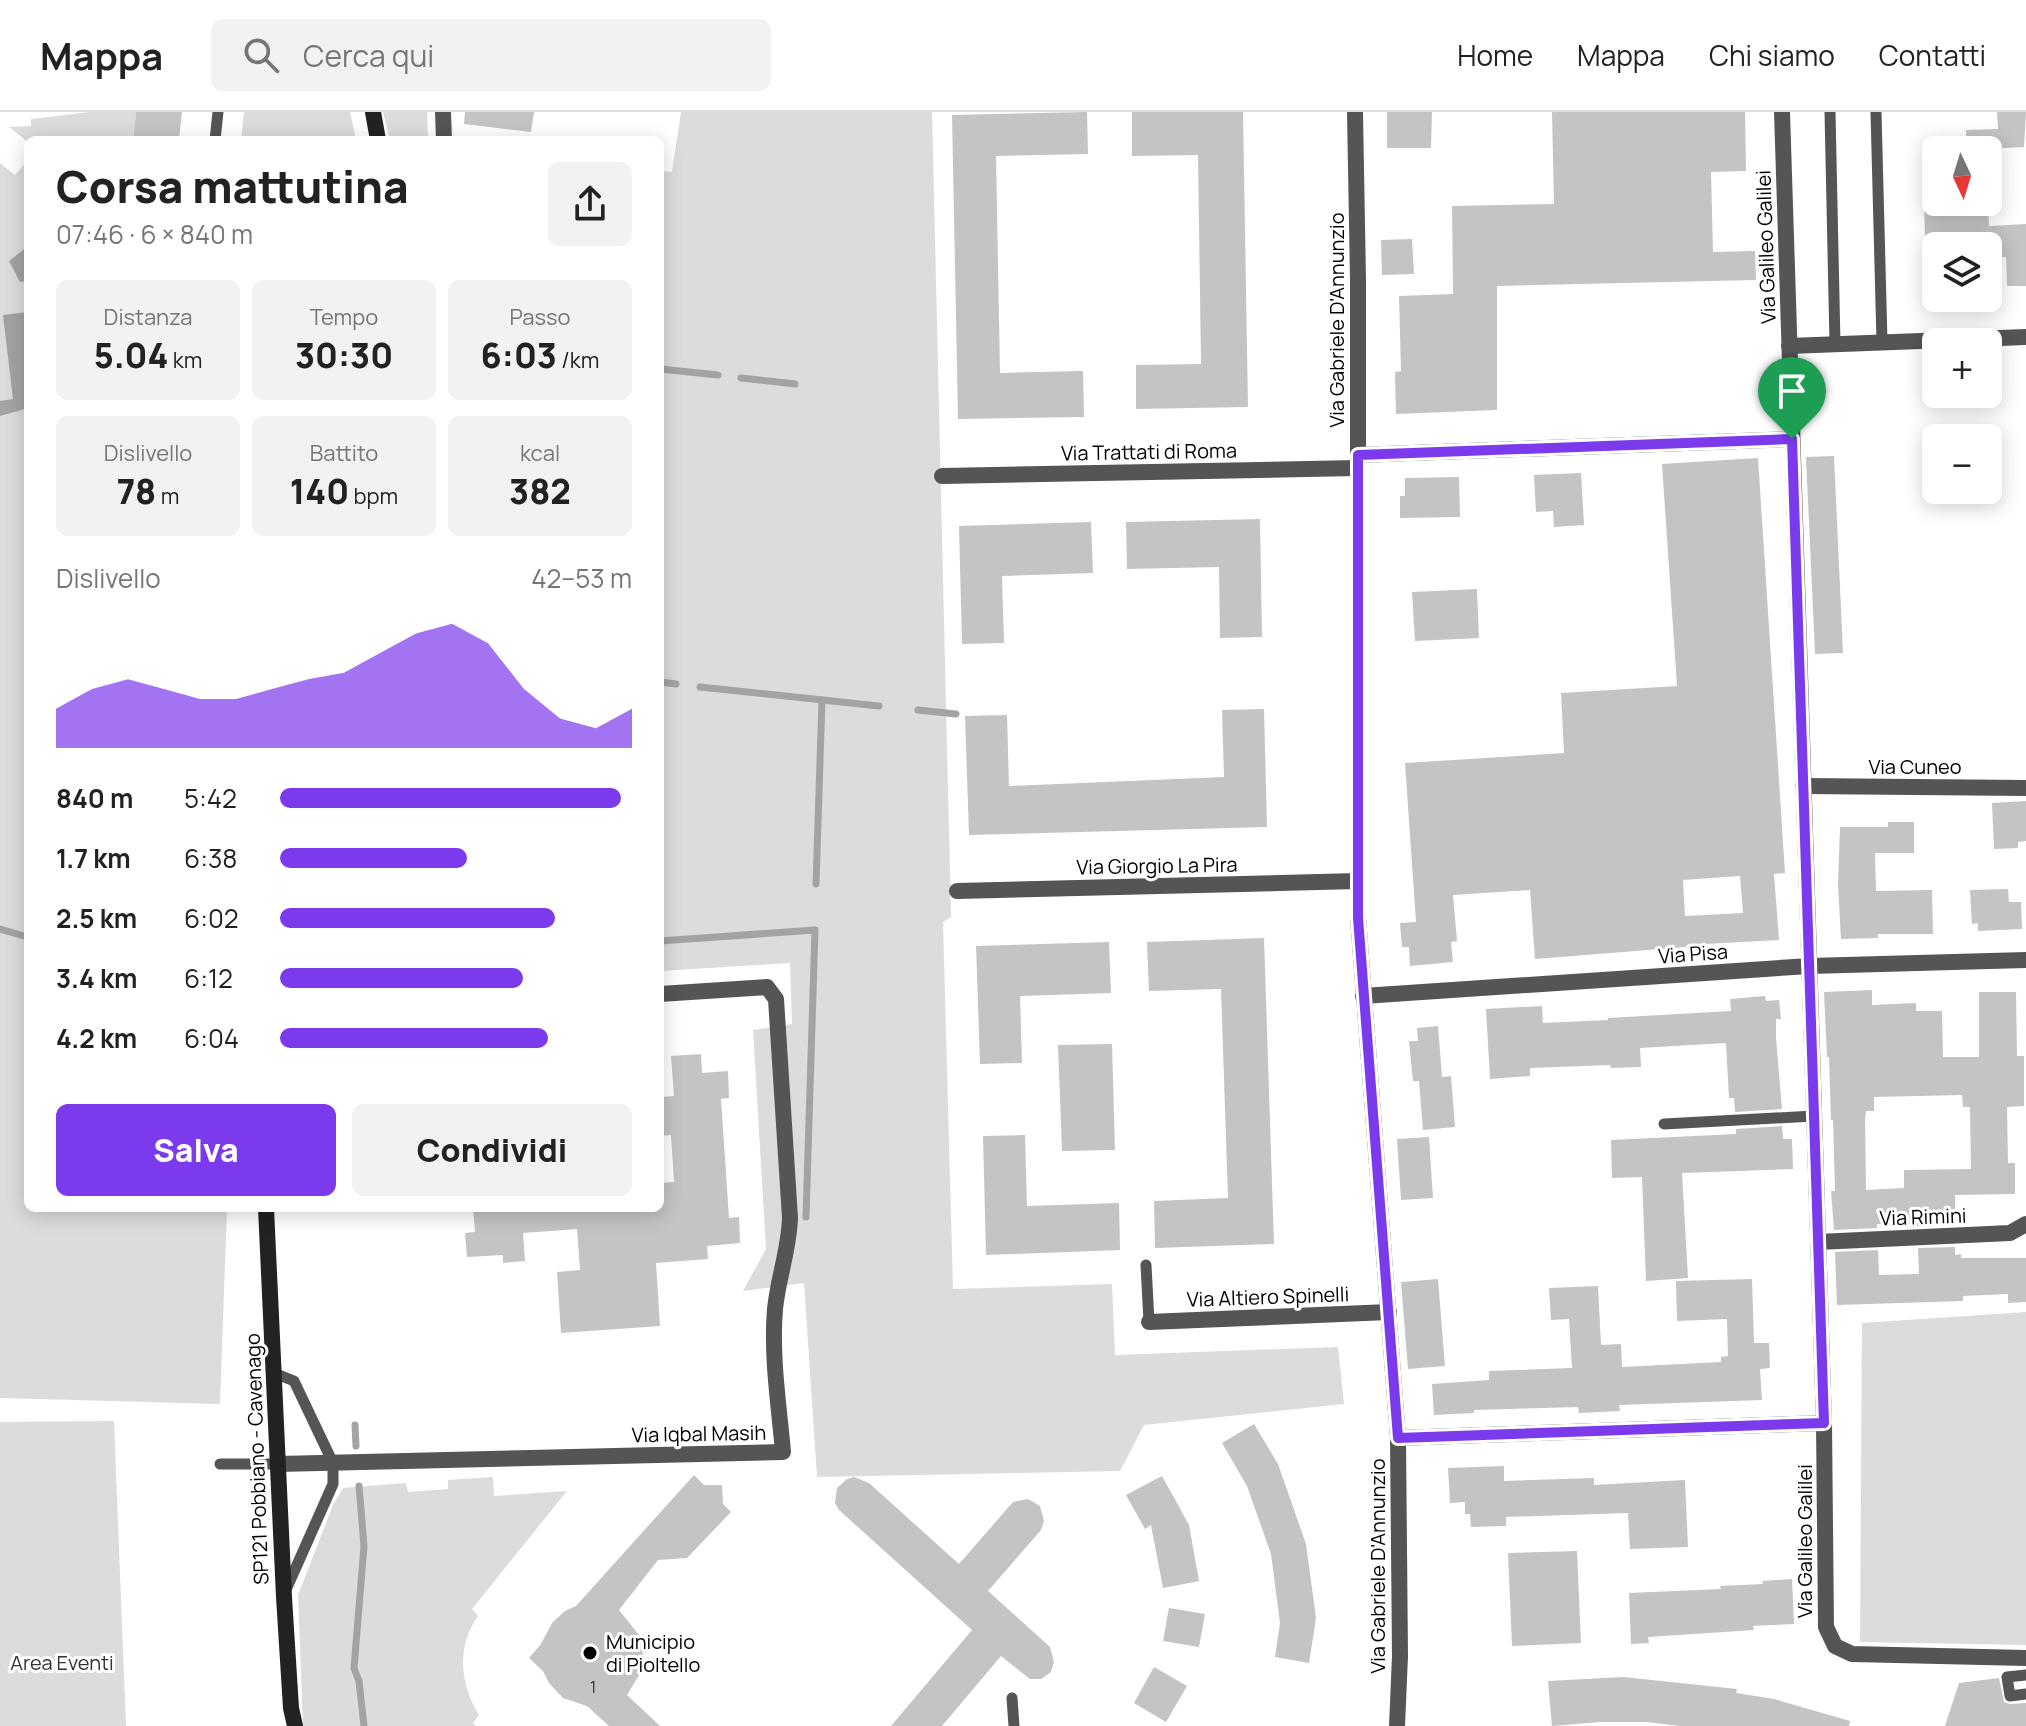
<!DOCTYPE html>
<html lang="it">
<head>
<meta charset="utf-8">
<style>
  :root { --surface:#fff; --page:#f2f2f2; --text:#222; --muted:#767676; --line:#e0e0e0; --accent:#7c3aed }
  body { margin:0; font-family:Manrope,sans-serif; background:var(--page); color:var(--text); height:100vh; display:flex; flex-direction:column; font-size:30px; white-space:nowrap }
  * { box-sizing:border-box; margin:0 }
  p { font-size:26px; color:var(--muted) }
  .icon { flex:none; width:44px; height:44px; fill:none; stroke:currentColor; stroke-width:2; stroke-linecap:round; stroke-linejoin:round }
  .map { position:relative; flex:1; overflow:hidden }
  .panel { position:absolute; left:24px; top:24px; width:640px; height:1076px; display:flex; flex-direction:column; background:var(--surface); border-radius:12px; box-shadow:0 4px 20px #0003 }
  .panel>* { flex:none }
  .needle { width:52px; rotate:176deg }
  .controls { position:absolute; left:1922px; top:24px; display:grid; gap:16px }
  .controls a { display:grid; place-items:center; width:80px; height:80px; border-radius:12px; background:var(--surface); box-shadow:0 4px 20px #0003; font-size:40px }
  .pin { position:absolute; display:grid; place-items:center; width:68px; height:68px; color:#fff; margin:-82px -34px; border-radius:50% 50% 50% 0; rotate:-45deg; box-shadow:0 0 8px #0007 }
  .pin .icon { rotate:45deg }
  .round { display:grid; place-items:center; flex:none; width:84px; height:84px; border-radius:12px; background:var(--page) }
  .summary { display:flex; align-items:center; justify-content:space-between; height:136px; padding:0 32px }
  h1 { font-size:44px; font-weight:800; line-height:60px }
  .metrics { display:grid; grid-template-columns:repeat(3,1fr); gap:12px; height:136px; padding:8px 32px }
  .metrics div { display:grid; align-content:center; border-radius:12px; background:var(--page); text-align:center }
  .metrics b { font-size:34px; font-weight:800 }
  .metrics small { font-size:22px; font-weight:400 }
  .metrics p { font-size:22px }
  .chart { height:224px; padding:16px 32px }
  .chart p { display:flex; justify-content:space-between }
  .chart svg { width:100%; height:144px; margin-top:8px; fill:var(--accent); opacity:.7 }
  .cta { display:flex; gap:16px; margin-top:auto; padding:16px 32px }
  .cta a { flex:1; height:92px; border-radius:12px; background:var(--accent); color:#fff; font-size:32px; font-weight:800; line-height:92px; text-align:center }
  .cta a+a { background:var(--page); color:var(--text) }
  ul { padding:0 32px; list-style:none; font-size:26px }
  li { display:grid; grid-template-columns:128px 96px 1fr; align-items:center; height:60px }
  li i { height:20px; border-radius:10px; background:var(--accent) }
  header { display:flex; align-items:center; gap:48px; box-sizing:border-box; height:112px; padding:0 40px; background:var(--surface); border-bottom:2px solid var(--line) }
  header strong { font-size:38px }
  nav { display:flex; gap:44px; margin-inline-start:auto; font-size:28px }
  .search { width:560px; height:72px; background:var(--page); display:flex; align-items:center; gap:20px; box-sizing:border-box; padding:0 28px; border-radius:12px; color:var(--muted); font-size:30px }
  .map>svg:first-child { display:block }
  .green { fill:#dcdcdc }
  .water { fill:#a3a3a3 }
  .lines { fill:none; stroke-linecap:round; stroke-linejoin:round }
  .stream { stroke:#a3a3a3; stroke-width:7 }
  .building { fill:#c4c4c4; fill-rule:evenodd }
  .lane { stroke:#555; stroke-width:11 }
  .street { stroke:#555; stroke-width:16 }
  .secondary { stroke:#222; stroke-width:16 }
  .route-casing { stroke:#fff; stroke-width:16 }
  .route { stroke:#7c3aed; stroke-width:10 }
  .poi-dot { fill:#000; stroke:#fff; stroke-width:3 }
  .labels { text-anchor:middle; stroke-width:6; stroke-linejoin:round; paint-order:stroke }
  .number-label { font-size:16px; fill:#313131 }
  .street-label { font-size:20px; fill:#000; stroke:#fff }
  .poi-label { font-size:20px; fill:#000; stroke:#fff; text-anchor:start }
  .park-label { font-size:20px; fill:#333; stroke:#fff }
</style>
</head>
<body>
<header>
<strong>Mappa</strong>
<div class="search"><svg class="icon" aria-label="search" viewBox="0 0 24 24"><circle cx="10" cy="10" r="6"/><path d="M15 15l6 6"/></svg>Cerca qui</div>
<nav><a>Home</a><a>Mappa</a><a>Chi siamo</a><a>Contatti</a></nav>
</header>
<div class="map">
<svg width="2026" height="1614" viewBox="0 0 2026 1614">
  <rect width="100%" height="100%" fill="#fff"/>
  <g class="green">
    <path d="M 90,0 L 136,0 L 133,28 L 28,30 L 9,15 L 31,14 L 31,7 Z"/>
    <path d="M 244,0 L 350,0 L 356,28 L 241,28 Z"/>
    <path d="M 383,0 L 427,0 L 428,28 L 390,28 Z"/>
    <path d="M 681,0 L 932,0 L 951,805 L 943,810 L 953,1177 L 1112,1172 L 1115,1243 L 1338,1235 L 1344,1292 L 1144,1313 L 1120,1359 L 817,1365 L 804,1171 L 743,1179 L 766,1137 L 753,918 L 792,912 L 790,851 L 660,859 L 660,59 L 672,60 Z"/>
    <path d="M 28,48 L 28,1096 L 227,1096 L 220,1292 L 0,1286 L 0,51 L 15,63 Z"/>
    <path d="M 2026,1200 L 2026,1533 L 1860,1530 L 1862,1211 Z"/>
    <path d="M 114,1309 L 126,1614 L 0,1614 L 0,1310 Z"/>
    <path d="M 493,1365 L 494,1384 L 567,1379 L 472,1497 L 478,1504 C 456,1535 460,1572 479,1603 L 473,1611 L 476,1614 L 303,1614 L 298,1483 L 333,1393 L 343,1376 L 406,1371 L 408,1380 L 448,1377 L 448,1368 Z"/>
  </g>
  <g class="water">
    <path d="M 28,134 L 28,169 L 20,170 L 9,149 Z"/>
    <path d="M 28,200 L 28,296 L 0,304 L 0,289 L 13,287 L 3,203 Z"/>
  </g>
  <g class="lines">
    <g class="stream">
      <path d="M 660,257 L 718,263"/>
      <path d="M 741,266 L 795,272"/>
      <path d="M 660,570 L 676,572"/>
      <path d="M 700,575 L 879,594"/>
      <path d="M 918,598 L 956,602"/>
      <path d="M 816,772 L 822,588"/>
      <path d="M 0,817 L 28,825"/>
      <path d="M 660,829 L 815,818 L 806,1105"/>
      <path d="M 355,1313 L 356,1334"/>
      <path d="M 359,1374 L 364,1434 L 354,1556 L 359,1569 L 364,1614"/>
    </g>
  </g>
  <g class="building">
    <path d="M 136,0 L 182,0 L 179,28 L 133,28 Z"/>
    <path d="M 465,0 L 534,0 L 531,20 L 464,12 Z"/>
    <path d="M 1087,0 L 1088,42 L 996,44 L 1000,261 L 1083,259 L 1084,305 L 958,307 L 952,3 Z"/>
    <path d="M 1132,0 L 1243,0 L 1248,295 L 1136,297 L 1136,253 L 1201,252 L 1198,43 L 1132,44 Z"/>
    <path d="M 1387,0 L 1432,0 L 1431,36 L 1387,36 Z"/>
    <path d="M 1552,0 L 1745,0 L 1746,59 L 1711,60 L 1713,140 L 1755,139 L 1756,168 L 1497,174 L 1497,298 L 1396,302 L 1395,260 L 1401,259 L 1399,184 L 1453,182 L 1452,94 L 1554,92 Z"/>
    <path d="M 1997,0 L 2026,0 L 2024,35 L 1966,38 L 1966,18 L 1998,17 Z"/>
    <path d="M 1924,90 L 1988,90 L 1989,114 L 2026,112 L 2026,174 L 2007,174 L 2006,145 L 1993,146 L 1993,136 L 1988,137 L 1988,134 L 1967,134 L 1966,124 L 1925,126 Z"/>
    <path d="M 1412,127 L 1414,162 L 1382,163 L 1381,128 Z"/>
    <path d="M 1834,344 L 1843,541 L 1815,542 L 1806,345 Z"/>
    <path d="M 1758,346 L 1785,761 L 1774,762 L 1779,828 L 1686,833 L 1686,835 L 1535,847 L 1530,778 L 1453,783 L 1457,829 L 1451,830 L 1453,850 L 1410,854 L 1409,835 L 1402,835 L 1400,811 L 1416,810 L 1405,651 L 1564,641 L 1561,581 L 1677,574 L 1662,352 ZM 1740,764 L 1743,801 L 1685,804 L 1683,768 Z"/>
    <path d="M 1581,361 L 1584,413 L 1554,415 L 1553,399 L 1536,400 L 1534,363 Z"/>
    <path d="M 1459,365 L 1460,405 L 1400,406 L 1400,384 L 1405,384 L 1405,366 Z"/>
    <path d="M 1260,407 L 1262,525 L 1220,526 L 1219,455 L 1127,457 L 1126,410 Z"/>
    <path d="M 1091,410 L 1093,461 L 1002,464 L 1004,531 L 962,532 L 959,414 Z"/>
    <path d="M 1477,477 L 1479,526 L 1415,529 L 1412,480 Z"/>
    <path d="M 1264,597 L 1267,715 L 969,723 L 965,604 L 1007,603 L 1009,674 L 1224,665 L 1222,598 Z"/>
    <path d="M 2026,689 L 2026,729 L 2018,730 L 2018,736 L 1994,737 L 1992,691 Z"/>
    <path d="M 1888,710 L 1914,710 L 1914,741 L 1875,741 L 1876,779 L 1932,778 L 1933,822 L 1878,822 L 1878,826 L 1841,827 L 1838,773 L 1840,715 L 1888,715 Z"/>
    <path d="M 2008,777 L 2009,790 L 2021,790 L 2022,817 L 1978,819 L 1978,811 L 1972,812 L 1970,778 Z"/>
    <path d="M 1264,826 L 1274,1132 L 1155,1136 L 1154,1089 L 1228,1086 L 1221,877 L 1149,879 L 1147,830 Z"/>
    <path d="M 1109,830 L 1111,881 L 1020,884 L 1022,951 L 980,952 L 976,834 Z"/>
    <path d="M 1872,878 L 1872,893 L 1916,891 L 1916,899 L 1942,899 L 1943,945 L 1979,945 L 1979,880 L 2016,880 L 2017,944 L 2024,944 L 2024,994 L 2007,995 L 2008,1051 L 2015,1051 L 2015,1082 L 1955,1083 L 1955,1113 L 1917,1114 L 1917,1112 L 1877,1112 L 1877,1116 L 1834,1118 L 1831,1079 L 1835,1079 L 1833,1008 L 1831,1008 L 1829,945 L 1827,945 L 1824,880 ZM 1962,983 L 1963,995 L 1970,995 L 1971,1057 L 1904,1058 L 1904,1076 L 1866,1078 L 1865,1007 L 1866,999 L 1874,999 L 1874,985 Z"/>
    <path d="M 1765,884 L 1766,889 L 1779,888 L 1781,907 L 1776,907 L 1776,926 L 1782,997 L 1735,1000 L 1734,986 L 1729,986 L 1726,931 L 1640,936 L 1641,955 L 1611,956 L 1610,953 L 1530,956 L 1530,964 L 1490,967 L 1486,897 L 1542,894 L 1543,911 L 1608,908 L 1608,906 L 1731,899 L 1730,887 Z"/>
    <path d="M 1438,914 L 1442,965 L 1451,964 L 1455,1015 L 1423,1018 L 1419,969 L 1413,969 L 1409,929 L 1418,929 L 1417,916 Z"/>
    <path d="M 1112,932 L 1115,1038 L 1062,1039 L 1058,933 Z"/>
    <path d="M 701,942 L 702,961 L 728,959 L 729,986 L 721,987 L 729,1106 L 739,1105 L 740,1131 L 707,1134 L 708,1147 L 656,1151 L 660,1214 L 561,1221 L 557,1160 L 580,1158 L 577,1117 L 523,1121 L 525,1149 L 503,1151 L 503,1143 L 467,1145 L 465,1121 L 475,1120 L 473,1096 L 660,1096 L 660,1071 L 674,1070 L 671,1023 L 660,1024 L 660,985 L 674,984 L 671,944 Z"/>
    <path d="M 1782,1014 L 1783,1027 L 1792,1027 L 1793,1057 L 1682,1061 L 1688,1166 L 1646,1169 L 1642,1065 L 1612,1066 L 1611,1028 L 1736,1022 L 1736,1017 Z"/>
    <path d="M 1025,1023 L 1027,1094 L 1119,1091 L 1120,1138 L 986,1143 L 983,1024 Z"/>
    <path d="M 1429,1025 L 1433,1086 L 1401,1088 L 1397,1027 Z"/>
    <path d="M 1955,1135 L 1955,1143 L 1961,1142 L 1961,1146 L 2026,1146 L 2026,1190 L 2008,1191 L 2008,1182 L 1963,1184 L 1963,1189 L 1837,1193 L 1835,1140 L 1878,1138 L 1879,1163 L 1919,1162 L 1918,1136 Z"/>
    <path d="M 1438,1167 L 1445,1254 L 1408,1257 L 1401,1170 Z"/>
    <path d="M 1752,1167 L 1754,1231 L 1769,1231 L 1770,1256 L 1760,1257 L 1762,1288 L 1619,1293 L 1620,1299 L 1579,1301 L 1578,1295 L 1474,1298 L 1474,1301 L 1434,1303 L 1432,1272 L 1489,1268 L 1489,1259 L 1572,1256 L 1569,1207 L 1551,1208 L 1549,1176 L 1598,1174 L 1601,1233 L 1621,1232 L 1622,1255 L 1721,1250 L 1721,1245 L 1728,1244 L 1727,1207 L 1677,1209 L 1676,1169 Z"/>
    <path d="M 1254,1312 L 1278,1352 L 1306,1432 L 1316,1506 L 1309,1551 L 1275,1545 L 1280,1511 L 1271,1442 L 1247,1374 L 1222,1331 Z"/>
    <path d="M 1504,1354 L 1504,1369 L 1594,1366 L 1594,1373 L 1685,1368 L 1688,1435 L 1630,1437 L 1628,1401 L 1506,1405 L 1506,1414 L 1471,1415 L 1470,1402 L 1465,1402 L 1465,1390 L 1450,1391 L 1448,1356 Z"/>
    <path d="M 694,1363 L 704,1373 L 722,1373 L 723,1392 L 731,1400 L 687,1446 L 658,1448 L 619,1498 L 639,1523 L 643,1538 L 641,1560 L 627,1583 L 660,1614 L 609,1614 L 587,1594 L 563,1586 L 549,1571 L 543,1559 L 529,1546 L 541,1532 L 552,1511 L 565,1499 L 576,1494 Z"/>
    <path d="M 1162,1364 L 1189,1413 L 1199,1469 L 1163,1476 L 1151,1413 L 1145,1417 L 1126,1383 Z"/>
    <path d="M 854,1365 L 869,1371 L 959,1452 L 1013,1390 L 1028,1387 L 1040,1394 L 1044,1409 L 1041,1418 L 988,1479 L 1050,1535 L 1054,1550 L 1051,1560 L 1041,1567 L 1030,1567 L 1001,1544 L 942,1614 L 891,1614 L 972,1518 L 839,1398 L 835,1391 L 837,1376 L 847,1367 Z"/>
    <path d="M 1577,1439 L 1581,1531 L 1512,1534 L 1508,1441 Z"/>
    <path d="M 1792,1467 L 1794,1512 L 1753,1514 L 1754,1518 L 1648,1525 L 1649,1531 L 1631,1532 L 1629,1481 L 1721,1477 L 1720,1474 L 1763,1472 L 1762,1469 Z"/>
    <path d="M 1169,1496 L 1205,1502 L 1199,1535 L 1163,1529 Z"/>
    <path d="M 1154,1555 L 1187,1574 L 1166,1610 L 1134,1591 Z"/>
    <path d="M 1623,1565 L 1737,1577 L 1736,1581 L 1774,1587 L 1850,1609 L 1849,1614 L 1680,1614 L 1647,1610 L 1600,1610 L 1552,1614 L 1548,1569 Z"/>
    <path d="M 1999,1566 L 2004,1590 L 2010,1592 L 2026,1591 L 2026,1614 L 1945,1614 L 1959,1571 Z"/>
  </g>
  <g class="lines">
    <g class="lane">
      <path d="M 1830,0 L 1835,232"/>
      <path d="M 1876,0 L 1882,230"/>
      <path d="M 215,28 L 218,0"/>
      <path d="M 1664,1012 L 1814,1004"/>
      <path d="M 1146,1153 L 1149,1210"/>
      <path d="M 274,1261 L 294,1269 L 333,1351 L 333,1372 L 285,1480"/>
      <path d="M 220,1352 L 278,1352"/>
      <path d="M 2026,1563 L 2007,1565 L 2010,1584 L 2026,1582"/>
      <path d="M 1012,1586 L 1014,1614"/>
    </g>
    <g class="street">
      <path d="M 443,0 L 444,28"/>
      <path d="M 1355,0 L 1358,168 L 1358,806 L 1398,1326 L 1400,1544 L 1397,1614"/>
      <path d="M 1782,0 L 1824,1311 L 1826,1515 L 1835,1534 L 1852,1542 L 2026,1546"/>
      <path d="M 1789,234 L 2026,225"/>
      <path d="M 1358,343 L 1792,327"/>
      <path d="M 942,364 L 1357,356"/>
      <path d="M 1803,674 L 2026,676"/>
      <path d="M 957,779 L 1358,769"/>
      <path d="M 1363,884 L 1809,854 L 2026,848"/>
      <path d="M 1818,1130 L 2010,1121 L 2026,1112"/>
      <path d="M 1149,1210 L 1389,1200"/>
      <path d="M 1398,1326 L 1824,1311"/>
      <path d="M 278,1352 L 783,1340 C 779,1294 771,1244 775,1197 C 778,1166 789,1138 790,1106 L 776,887 L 767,875 L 660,882"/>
    </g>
    <g class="secondary">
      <path d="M 373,0 L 378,28"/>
      <path d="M 266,1096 L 284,1485 L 291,1596 L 295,1614"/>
    </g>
  </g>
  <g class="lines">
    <g class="route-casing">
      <path id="route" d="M 1792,327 L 1824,1311 L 1398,1326 L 1358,806 L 1358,343 Z"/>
    </g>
    <use href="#route" class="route"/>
  </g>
  <circle class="poi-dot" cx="590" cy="1541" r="8"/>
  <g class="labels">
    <g class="number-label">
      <text x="593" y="1581">1</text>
    </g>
    <g class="street-label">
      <text transform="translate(1766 135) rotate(-92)" y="7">Via Galileo Galilei</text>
      <text transform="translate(1337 208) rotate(-90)" y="7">Via Gabriele D'Annunzio</text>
      <text transform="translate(1149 340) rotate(-1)" y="7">Via Trattati di Roma</text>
      <text x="1915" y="662">Via Cuneo</text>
      <text transform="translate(1157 754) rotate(-1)" y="7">Via Giorgio La Pira</text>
      <text transform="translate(1693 842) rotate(-4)" y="7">Via Pisa</text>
      <text transform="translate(1923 1105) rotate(-2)" y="7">Via Rimini</text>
      <text transform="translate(1268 1185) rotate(-2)" y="7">Via Altiero Spinelli</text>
      <text transform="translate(699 1322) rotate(-1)" y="7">Via Iqbal Masih</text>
      <text transform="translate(257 1347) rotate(-92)" y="7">SP121 Pobbiano - Cavenago</text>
      <text transform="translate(1805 1429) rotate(-90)" y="7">Via Galileo Galilei</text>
      <text transform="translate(1378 1454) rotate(-90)" y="7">Via Gabriele D'Annunzio</text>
    </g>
    <g class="poi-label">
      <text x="606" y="1537">Municipio<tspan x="606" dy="23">di Pioltello</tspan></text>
    </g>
    <g class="park-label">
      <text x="62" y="1558">Area Eventi</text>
    </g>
  </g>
</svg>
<div class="controls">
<a><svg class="needle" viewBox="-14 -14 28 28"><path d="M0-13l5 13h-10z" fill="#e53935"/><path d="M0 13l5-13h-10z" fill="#767676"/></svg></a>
<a><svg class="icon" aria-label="layers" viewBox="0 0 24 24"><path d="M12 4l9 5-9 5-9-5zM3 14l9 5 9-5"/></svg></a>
<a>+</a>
<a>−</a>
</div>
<div class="pin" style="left:1792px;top:327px;background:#1e9e55"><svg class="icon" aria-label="arrive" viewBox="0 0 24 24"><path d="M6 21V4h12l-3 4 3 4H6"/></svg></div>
<section class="panel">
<div class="summary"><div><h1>Corsa mattutina</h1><p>07:46 · 6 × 840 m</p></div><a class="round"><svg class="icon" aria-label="share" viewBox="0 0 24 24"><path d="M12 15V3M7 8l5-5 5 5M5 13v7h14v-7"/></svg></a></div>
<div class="metrics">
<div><p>Distanza</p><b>5.04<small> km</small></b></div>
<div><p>Tempo</p><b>30:30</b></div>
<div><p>Passo</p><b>6:03<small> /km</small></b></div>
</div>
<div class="metrics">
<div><p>Dislivello</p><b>78<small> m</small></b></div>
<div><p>Battito</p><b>140<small> bpm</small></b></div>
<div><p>kcal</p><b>382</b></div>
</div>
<div class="chart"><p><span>Dislivello</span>42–53 m</p>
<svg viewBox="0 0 160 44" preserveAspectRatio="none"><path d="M0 44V32L10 26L20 23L30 26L40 29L50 29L60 26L70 23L80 21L90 15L100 9L110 6L120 12L130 26L140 35L150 38L160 32V44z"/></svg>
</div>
<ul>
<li><b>840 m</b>5:42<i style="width:97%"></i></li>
<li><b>1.7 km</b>6:38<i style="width:53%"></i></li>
<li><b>2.5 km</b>6:02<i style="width:78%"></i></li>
<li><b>3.4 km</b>6:12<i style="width:69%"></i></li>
<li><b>4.2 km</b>6:04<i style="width:76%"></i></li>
</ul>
<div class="cta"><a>Salva</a><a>Condividi</a></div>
</section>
</div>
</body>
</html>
